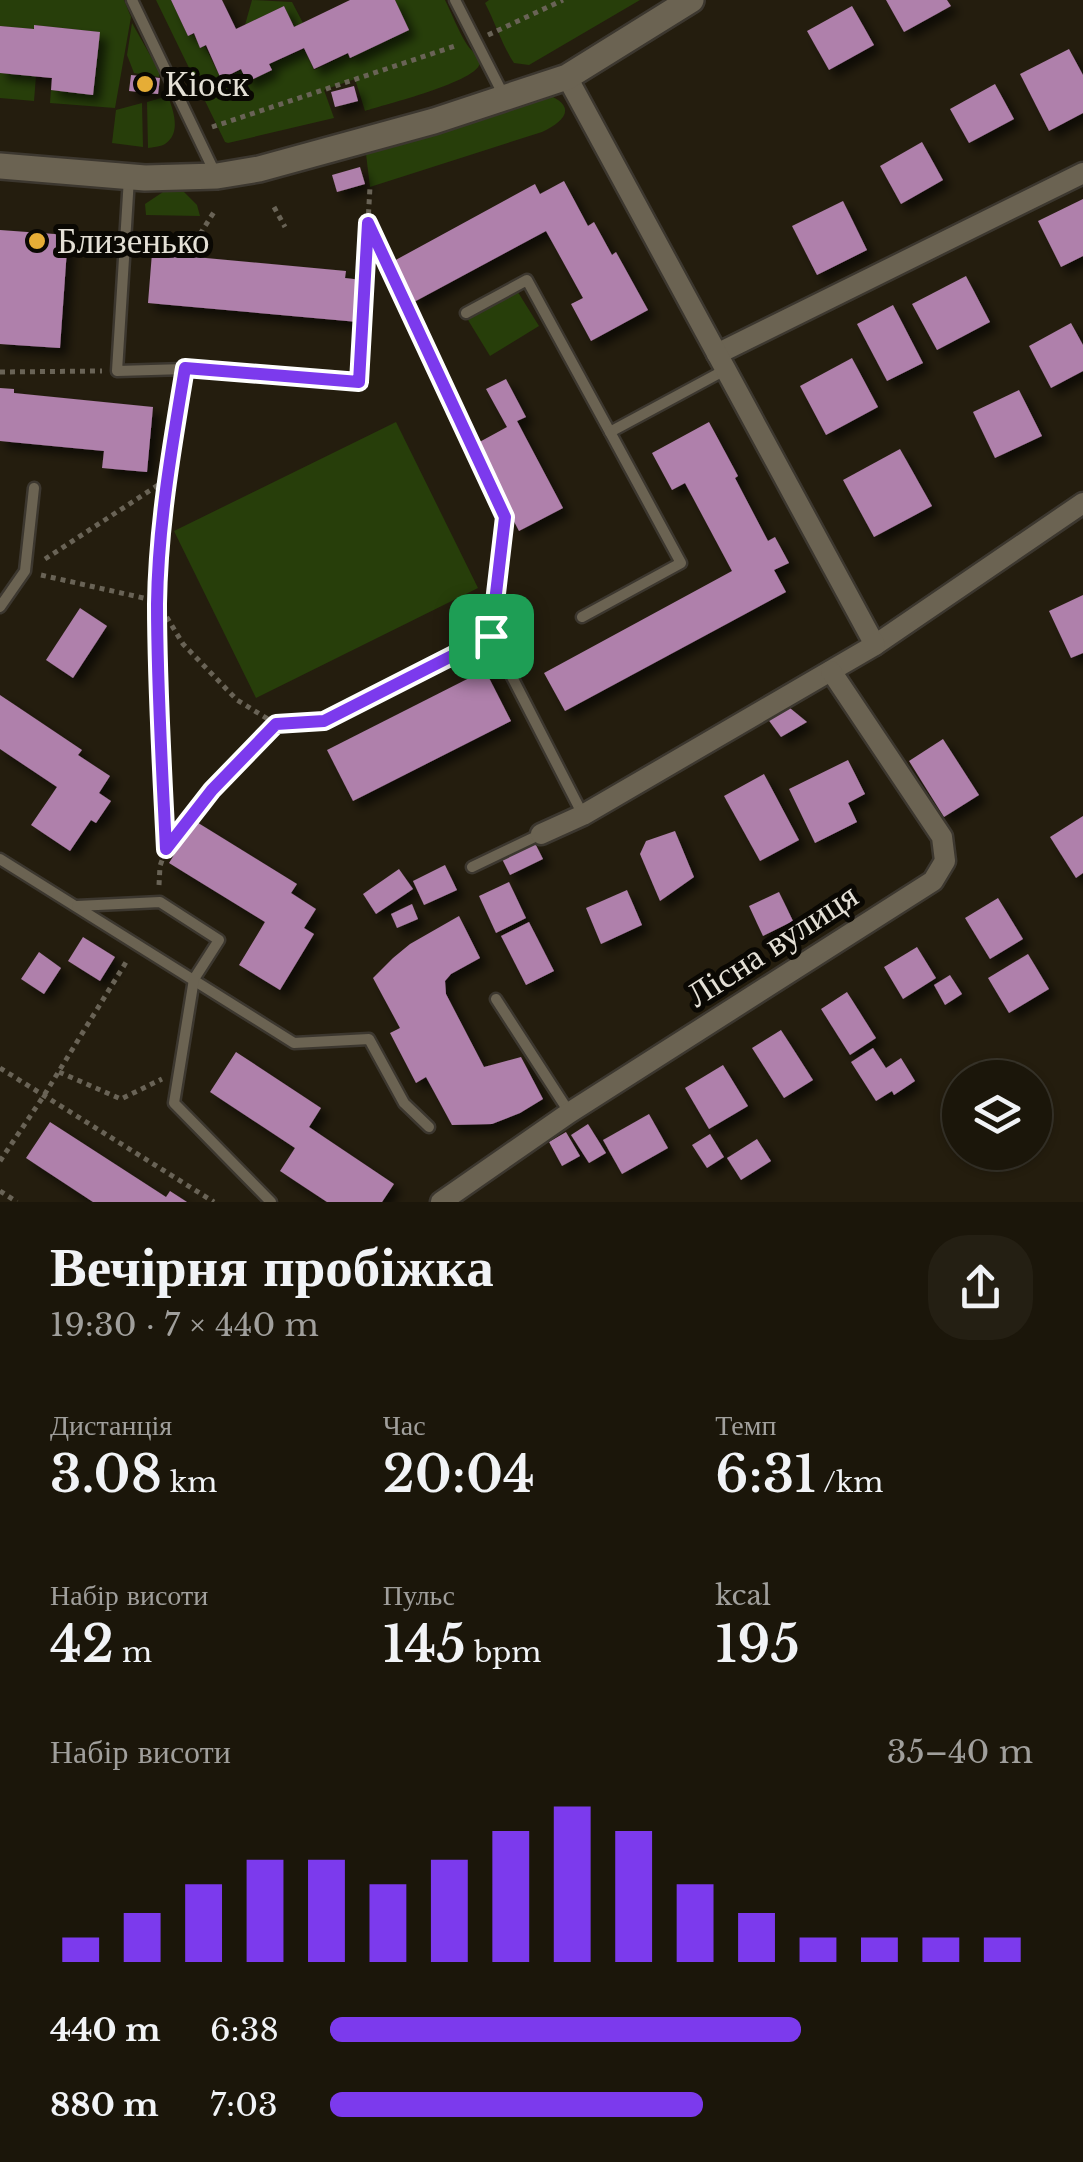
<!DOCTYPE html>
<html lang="uk">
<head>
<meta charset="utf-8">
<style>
  :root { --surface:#1b160a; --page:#241f13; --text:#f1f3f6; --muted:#a09f9c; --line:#39352b; --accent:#7c3aed }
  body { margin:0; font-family:"Libre Baskerville",serif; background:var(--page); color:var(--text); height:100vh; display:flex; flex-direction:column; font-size:38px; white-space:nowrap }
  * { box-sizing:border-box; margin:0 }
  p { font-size:32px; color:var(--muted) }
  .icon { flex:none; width:55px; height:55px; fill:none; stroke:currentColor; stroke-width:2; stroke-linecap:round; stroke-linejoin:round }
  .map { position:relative; height:1202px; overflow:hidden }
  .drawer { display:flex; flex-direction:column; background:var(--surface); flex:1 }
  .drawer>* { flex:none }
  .controls { position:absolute; left:942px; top:1060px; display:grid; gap:20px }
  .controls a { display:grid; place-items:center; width:110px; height:110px; border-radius:50%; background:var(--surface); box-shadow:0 2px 8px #0004,0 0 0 2px var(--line); font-size:50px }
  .pin { position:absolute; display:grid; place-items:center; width:85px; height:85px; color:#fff; margin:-42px; border-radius:20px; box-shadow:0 5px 15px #0006 }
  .round { display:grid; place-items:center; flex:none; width:105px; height:105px; border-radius:40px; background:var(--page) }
  .headline { display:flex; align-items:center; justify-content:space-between; height:170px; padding:0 50px }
  h1 { font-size:55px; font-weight:600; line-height:75px }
  .stats { display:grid; grid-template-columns:repeat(3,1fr); gap:15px; height:170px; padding:10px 50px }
  .stats div { display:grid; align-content:center }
  .stats b { font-size:50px; font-weight:600 }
  .stats small { font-size:28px; font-weight:400 }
  .stats p { font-size:28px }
  .chart { height:280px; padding:20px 50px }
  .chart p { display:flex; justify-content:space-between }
  .chart svg { width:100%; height:180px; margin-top:10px; stroke:var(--accent); stroke-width:6 }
  ul { padding:0 50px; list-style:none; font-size:32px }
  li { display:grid; grid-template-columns:160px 120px 1fr; align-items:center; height:75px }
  li i { height:25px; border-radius:12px; background:var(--accent) }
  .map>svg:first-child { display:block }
  .green { fill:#273e0a }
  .building { fill:#af80ab; filter:url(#shadow) }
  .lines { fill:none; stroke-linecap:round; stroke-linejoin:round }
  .lane-casing { stroke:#3c372f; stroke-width:15 }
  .street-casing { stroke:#3c372f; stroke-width:25 }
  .secondary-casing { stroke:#3c372f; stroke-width:30 }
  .path { stroke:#696356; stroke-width:5; stroke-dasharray:5 5; stroke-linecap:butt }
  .lane { stroke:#6b6352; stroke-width:10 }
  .street { stroke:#6b6352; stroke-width:20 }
  .secondary { stroke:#6b6352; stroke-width:25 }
  .route-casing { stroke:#fff; stroke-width:20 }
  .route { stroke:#7c3aed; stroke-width:12 }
  .poi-dot { fill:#e6ad36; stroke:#0a0803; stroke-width:4 }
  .labels { text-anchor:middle; stroke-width:10; stroke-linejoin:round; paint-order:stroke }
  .poi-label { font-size:35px; fill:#e4e0d6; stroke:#0a0803; text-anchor:start }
  .street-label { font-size:35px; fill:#e4e0d6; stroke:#0a0803 }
</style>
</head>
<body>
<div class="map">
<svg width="1083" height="1202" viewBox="0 0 1083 1202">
  <defs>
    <filter id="shadow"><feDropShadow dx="7" dy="7" stdDeviation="5" flood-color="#0009"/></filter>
  </defs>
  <rect width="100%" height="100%" fill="#241d0e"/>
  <g class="green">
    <path d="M 0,0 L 124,0 L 131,17 L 115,108 L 50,103 L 51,90 L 93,94 L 99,32 L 35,25 L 34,29 L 0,26 Z"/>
    <path d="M 156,0 L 171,0 L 188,36 L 194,34 L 200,48 L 205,46 L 221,79 L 241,70 L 247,82 L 272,70 L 270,64 L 304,49 L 314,70 L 348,54 L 350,58 L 409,30 L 395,0 L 445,0 C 452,14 458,30 466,43 C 469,49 479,56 480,62 C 481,81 383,105 365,111 L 355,79 L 324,90 L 334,118 L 228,143 L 225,142 Z"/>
    <path d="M 252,0 L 292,2 L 303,23 L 294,27 L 284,6 L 245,25 Z"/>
    <path d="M 489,0 L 640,0 L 529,65 L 514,63 C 502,45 495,22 485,3 Z"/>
    <path d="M 132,23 L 159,71 L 159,77 L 134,73 L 127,55 Z"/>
    <path d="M 0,73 L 36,76 L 34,101 L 0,98 Z"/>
    <path d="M 549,95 C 578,108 563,122 542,132 L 370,187 L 366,154 Z"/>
    <path d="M 168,96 C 173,110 182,133 165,144 C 160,147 153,147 148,148 L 147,102 Z"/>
    <path d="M 142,103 L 143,147 L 112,143 L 116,110 Z"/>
    <path d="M 166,190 L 183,191 L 197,205 L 200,216 L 146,215 L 145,204 Z"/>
    <path d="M 516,289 L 539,326 L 490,356 L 468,320 Z"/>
    <path d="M 396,422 L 478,588 L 256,698 L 174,531 Z"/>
  </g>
  <g class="building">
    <path d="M 171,0 L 222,0 L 236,29 L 284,6 L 294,27 L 350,0 L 395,0 L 409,30 L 350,58 L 348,53 L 314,69 L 304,48 L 269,64 L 272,70 L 247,82 L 241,69 L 221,79 L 206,45 L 200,48 L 194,33 L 188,36 Z"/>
    <path d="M 886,0 L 947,0 L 951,6 L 904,32 Z"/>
    <path d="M 852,6 L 874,45 L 829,70 L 807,31 Z"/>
    <path d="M 34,25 L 100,32 L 93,95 L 51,90 L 52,78 L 0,73 L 0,26 L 34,29 Z"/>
    <path d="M 1069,49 L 1083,75 L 1083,113 L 1049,131 L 1020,74 Z"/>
    <path d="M 131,75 L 160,78 L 158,94 L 129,91 Z"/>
    <path d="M 995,84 L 1014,119 L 969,143 L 950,109 Z"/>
    <path d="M 354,86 L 358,101 L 335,107 L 331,92 Z"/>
    <path d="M 922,142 L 943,180 L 901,204 L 880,166 Z"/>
    <path d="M 360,167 L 365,184 L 337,192 L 332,175 Z"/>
    <path d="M 564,181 L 588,226 L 594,222 L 612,255 L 616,252 L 648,310 L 591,341 L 571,304 L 583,298 L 546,231 L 414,302 L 392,262 L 535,184 L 540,194 Z"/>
    <path d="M 1083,199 L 1083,256 L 1061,267 L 1038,221 Z"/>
    <path d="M 843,201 L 867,250 L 817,275 L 792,226 Z"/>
    <path d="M 0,230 L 68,235 L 60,348 L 0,344 Z"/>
    <path d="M 152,253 L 346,271 L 345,278 L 362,280 L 358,322 L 148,303 Z"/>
    <path d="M 966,276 L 990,322 L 937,350 L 912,304 Z"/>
    <path d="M 893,305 L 923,363 L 887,381 L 857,324 Z"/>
    <path d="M 1071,323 L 1083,345 L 1083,371 L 1051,388 L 1029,346 Z"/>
    <path d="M 852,358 L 878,407 L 826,435 L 800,386 Z"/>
    <path d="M 506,379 L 526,417 L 517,421 L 563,508 L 519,531 L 474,445 L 507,427 L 486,389 Z"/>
    <path d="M 0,388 L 14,389 L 14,393 L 153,407 L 147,472 L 102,468 L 104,451 L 0,441 Z"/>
    <path d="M 1019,390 L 1042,436 L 995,458 L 973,412 Z"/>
    <path d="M 709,422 L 738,476 L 735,478 L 768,541 L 775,537 L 789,563 L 774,570 L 786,592 L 565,711 L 544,673 L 732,571 L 685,483 L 672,490 L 652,453 Z"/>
    <path d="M 900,449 L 932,506 L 874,537 L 843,480 Z"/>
    <path d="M 1083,595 L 1083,653 L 1071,658 L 1049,611 Z"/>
    <path d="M 80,608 L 107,626 L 73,678 L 46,660 Z"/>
    <path d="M 485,670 L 511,721 L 353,801 L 327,750 Z"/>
    <path d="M 0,695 L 82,750 L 78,755 L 110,776 L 99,793 L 111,801 L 96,823 L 91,820 L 70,851 L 31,825 L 57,787 L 0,749 Z"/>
    <path d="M 790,708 L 807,722 L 781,737 L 767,718 Z"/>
    <path d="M 943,739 L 979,795 L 944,817 L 909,761 Z"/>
    <path d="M 848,760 L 865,794 L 848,803 L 857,822 L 815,843 L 789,789 Z"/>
    <path d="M 764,774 L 799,840 L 760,861 L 724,796 Z"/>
    <path d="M 1083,816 L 1083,873 L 1076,878 L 1050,837 Z"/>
    <path d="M 195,821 L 297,884 L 291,893 L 316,909 L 304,928 L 314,934 L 280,990 L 239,965 L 265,922 L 169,863 Z"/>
    <path d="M 675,831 L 694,877 L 660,901 L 640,854 L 646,841 Z"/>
    <path d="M 535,843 L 543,859 L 510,875 L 502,859 Z"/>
    <path d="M 445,865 L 457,890 L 424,905 L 413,881 Z"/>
    <path d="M 399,869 L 413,889 L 376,914 L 363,894 Z"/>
    <path d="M 509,882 L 526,918 L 496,933 L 479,896 Z"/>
    <path d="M 627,890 L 642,925 L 601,944 L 586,908 Z"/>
    <path d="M 779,892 L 793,921 L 763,936 L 749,906 Z"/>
    <path d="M 998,898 L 1023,939 L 990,959 L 965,918 Z"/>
    <path d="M 412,904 L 418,919 L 397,928 L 391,914 Z"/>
    <path d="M 459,916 L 480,958 L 451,974 L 445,981 L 446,994 L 484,1067 L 521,1057 L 543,1099 L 520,1113 L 492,1124 L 452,1125 L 426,1077 L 416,1083 L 390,1033 L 400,1028 L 373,978 L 393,958 L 410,944 Z"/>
    <path d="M 529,922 L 554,971 L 526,985 L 501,936 Z"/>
    <path d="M 83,937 L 115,957 L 100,981 L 68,961 Z"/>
    <path d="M 917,947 L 936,978 L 903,999 L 884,967 Z"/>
    <path d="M 39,952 L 61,968 L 44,994 L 21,979 Z"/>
    <path d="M 1028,954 L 1049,989 L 1009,1013 L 988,978 Z"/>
    <path d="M 950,975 L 962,994 L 945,1005 L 934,985 Z"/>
    <path d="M 847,992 L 876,1038 L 850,1055 L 821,1009 Z"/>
    <path d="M 781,1030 L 813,1080 L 784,1098 L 752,1048 Z"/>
    <path d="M 873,1048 L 886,1068 L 901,1058 L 915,1081 L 894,1095 L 892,1091 L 876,1101 L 851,1062 Z"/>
    <path d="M 236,1052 L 321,1108 L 309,1127 L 394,1184 L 382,1202 L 327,1202 L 280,1171 L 295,1148 L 210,1092 Z"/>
    <path d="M 723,1065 L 748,1106 L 709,1129 L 685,1088 Z"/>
    <path d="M 649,1114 L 668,1148 L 622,1174 L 603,1140 Z"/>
    <path d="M 50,1122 L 166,1197 L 170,1191 L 187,1202 L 93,1202 L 26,1158 Z"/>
    <path d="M 588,1124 L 606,1153 L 589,1163 L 571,1135 Z"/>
    <path d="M 566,1132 L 580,1156 L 562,1166 L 549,1142 Z"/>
    <path d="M 710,1134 L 724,1157 L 707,1168 L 692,1145 Z"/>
    <path d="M 757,1139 L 771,1161 L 741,1180 L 727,1158 Z"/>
  </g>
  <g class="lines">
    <g class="lane-casing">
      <g id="lane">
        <path d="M 132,0 L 216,175"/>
        <path d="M 455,0 L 505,98"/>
        <path d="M 129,178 L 117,371 L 185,369 L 359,382"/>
        <path d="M 466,313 L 527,280 L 610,432"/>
        <path d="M 0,607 L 25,571 L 34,488"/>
        <path d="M 582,617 L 681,563 L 610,432 L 725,370"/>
        <path d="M 324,721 L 491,636 L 583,815"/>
        <path d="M 0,859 L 294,1043 L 369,1039 L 404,1103 L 429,1127"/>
        <path d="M 472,867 L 541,834"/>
        <path d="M 77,906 L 160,902 L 219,940 L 194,979 L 174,1103 L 271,1202"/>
        <path d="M 496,999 L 569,1112"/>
      </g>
    </g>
    <g class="street-casing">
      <g id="street">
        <path d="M 717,354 L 1083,173"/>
        <path d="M 875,645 L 1083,503"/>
        <path d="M 541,834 L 583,815 L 875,645 L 567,77"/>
        <path d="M 441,1202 L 569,1113 L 933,881 L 945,861 L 942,837 L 831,671"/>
      </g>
    </g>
    <g class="secondary-casing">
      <path id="secondary" d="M 0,166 L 145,178 L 217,176 L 259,169 L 434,121 L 567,77 L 691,0"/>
    </g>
    <g class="path">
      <path d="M 488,35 L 563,0"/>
      <path d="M 212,127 L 458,45"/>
      <path d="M 274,207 L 285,227"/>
      <path d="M 368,223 L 505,517 L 492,623"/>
      <path d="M 200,234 L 214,212"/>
      <path d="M 360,364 L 370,187"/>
      <path d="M 0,372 L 102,371"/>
      <path d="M 166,480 L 157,601 L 183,644 L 237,700 L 276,724"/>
      <path d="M 45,559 L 166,480 L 182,387"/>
      <path d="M 41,575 L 157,601 L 166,849"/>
      <path d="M 159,885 L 160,866 L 166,849 L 212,790 L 276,724 L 306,722"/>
      <path d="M 0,1068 L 214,1202"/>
      <path d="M 59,1072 L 121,1099 L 162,1079"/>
      <path d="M 0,1161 L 43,1097 L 128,959"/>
      <path d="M 0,1191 L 17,1202"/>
    </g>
    <use href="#lane" class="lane"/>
    <use href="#street" class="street"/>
    <use href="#secondary" class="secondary"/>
  </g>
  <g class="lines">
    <g class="route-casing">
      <path id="route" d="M 368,223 L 505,517 L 491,636 L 324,721 L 276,724 L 212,790 L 166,849 C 162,767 157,686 157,604 C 158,525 172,446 185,368 L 359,382 Z"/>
    </g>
    <use href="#route" class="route"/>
  </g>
  <g class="poi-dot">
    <circle cx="145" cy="84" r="10"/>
    <circle cx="37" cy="241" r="10"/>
  </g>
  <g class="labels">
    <g class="poi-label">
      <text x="165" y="96">Кіоск</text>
      <text x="57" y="253">Близенько</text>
    </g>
    <g class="street-label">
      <text transform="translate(772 945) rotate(-33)" y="12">Лісна вулиця</text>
    </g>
  </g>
</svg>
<div class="controls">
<a><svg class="icon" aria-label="layers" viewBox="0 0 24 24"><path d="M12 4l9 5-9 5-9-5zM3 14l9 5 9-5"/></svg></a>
</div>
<div class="pin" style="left:491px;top:636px;background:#1e9e55"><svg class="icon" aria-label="arrive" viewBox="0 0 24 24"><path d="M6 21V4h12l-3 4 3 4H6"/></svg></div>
</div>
<section class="drawer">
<div class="headline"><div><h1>Вечірня пробіжка</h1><p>19:30 · 7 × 440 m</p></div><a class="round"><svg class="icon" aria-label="share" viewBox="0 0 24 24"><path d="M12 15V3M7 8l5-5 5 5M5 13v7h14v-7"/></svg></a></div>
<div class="stats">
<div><p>Дистанція</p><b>3.08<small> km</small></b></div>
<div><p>Час</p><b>20:04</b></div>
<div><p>Темп</p><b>6:31<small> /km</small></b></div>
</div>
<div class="stats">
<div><p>Набір висоти</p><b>42<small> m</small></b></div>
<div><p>Пульс</p><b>145<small> bpm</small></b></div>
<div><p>kcal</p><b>195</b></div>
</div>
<div class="chart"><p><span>Набір висоти</span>35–40 m</p>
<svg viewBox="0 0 160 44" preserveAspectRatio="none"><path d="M5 44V38M15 44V32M25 44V25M35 44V19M45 44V19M55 44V25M65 44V19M75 44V12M85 44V6M95 44V12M105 44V25M115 44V32M125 44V38M135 44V38M145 44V38M155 44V38"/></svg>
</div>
<ul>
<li><b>440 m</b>6:38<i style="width:67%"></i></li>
<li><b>880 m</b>7:03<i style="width:53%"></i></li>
</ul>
</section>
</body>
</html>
